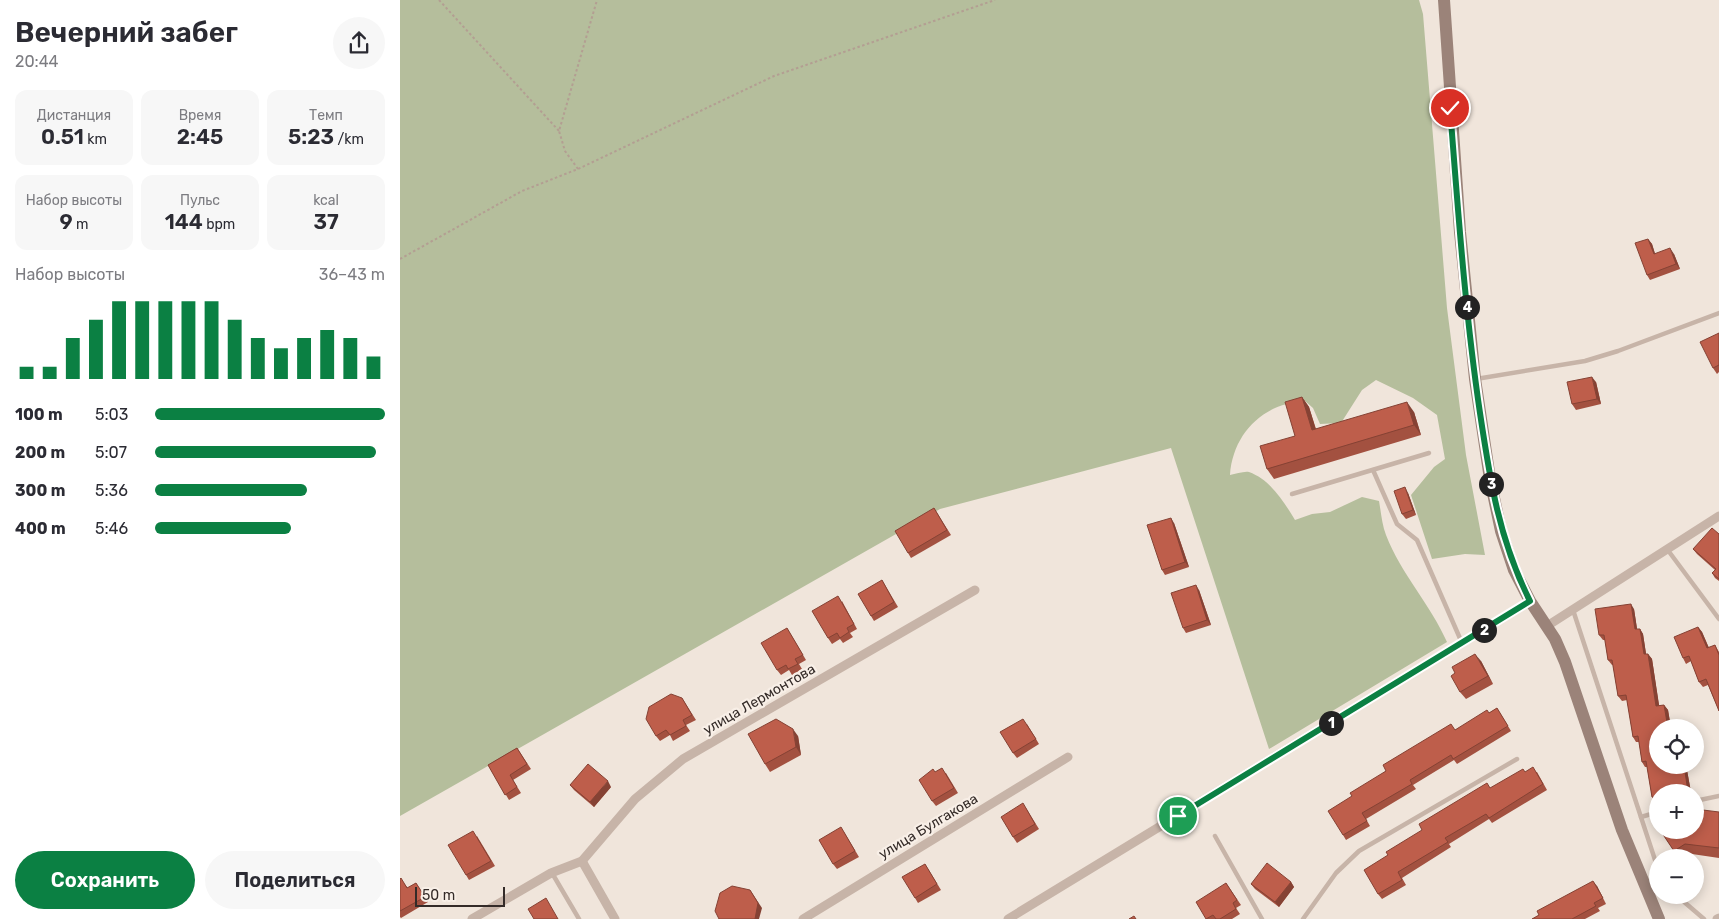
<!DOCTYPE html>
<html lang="ru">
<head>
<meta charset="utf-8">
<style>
  :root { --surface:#fff; --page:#f7f7f7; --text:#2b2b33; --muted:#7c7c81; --accent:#0b8043 }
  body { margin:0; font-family:Rubik,sans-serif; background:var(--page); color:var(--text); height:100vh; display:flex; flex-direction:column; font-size:19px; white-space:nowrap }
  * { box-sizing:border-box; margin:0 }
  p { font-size:16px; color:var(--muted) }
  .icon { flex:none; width:28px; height:28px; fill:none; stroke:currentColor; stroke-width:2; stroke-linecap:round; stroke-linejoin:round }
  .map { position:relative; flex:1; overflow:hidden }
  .details { display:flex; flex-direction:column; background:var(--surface); width:400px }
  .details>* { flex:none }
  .tools { position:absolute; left:1249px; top:719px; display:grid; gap:10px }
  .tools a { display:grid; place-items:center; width:55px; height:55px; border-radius:50%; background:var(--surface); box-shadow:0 2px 12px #0003; font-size:25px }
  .scale { position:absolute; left:15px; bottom:12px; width:90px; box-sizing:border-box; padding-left:5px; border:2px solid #342b28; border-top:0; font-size:14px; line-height:18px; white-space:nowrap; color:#342b28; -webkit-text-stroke:4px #f8efe7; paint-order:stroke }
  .pin { position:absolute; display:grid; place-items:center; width:42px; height:42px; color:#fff; margin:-21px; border:2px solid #fff; border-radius:50%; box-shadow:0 1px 5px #0007 }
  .km { position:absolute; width:25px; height:25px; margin:-12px; border-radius:50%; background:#222; color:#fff; font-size:14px; line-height:25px; text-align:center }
  .round { display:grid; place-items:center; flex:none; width:52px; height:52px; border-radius:26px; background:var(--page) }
  .summary { display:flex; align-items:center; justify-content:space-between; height:85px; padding:0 15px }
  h1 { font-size:28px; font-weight:600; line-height:38px }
  .figures { display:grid; grid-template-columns:repeat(3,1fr); gap:8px; height:85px; padding:5px 15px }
  .figures div { display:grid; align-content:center; border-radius:12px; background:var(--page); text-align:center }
  .figures b { font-size:21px; font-weight:600 }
  .figures small { font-size:14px; font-weight:400 }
  .figures p { font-size:14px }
  .chart { height:140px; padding:10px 15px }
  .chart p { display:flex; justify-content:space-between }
  .chart svg { width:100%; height:90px; margin-top:5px; stroke:var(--accent); stroke-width:6 }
  .primary-button { display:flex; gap:10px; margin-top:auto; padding:10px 15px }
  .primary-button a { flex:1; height:58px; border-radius:30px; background:var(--accent); color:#fff; font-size:20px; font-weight:600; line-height:58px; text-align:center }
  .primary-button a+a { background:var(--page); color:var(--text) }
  ul { padding:0 15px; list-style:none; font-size:16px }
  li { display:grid; grid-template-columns:80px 60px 1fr; align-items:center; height:38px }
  li i { height:12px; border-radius:6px; background:var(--accent) }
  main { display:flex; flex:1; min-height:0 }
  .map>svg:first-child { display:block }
  .green { fill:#b5be9c }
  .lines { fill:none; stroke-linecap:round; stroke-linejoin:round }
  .path { stroke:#b39e92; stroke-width:2; stroke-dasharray:2.5 2.5; stroke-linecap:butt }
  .lane { stroke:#c7b4a8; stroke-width:4.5 }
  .street { stroke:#c7b4a8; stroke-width:9 }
  .secondary { stroke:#9b8379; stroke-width:12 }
  .wall { fill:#a35140 }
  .shaded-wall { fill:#854234 }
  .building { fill:#be5e4b; stroke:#854234 }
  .route-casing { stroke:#fff; stroke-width:10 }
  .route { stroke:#0b8043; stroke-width:6 }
  .labels { text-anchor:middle; stroke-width:4.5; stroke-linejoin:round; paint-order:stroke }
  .street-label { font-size:14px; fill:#342b28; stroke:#f8efe7 }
</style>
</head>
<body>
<main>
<section class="details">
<div class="summary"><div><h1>Вечерний забег</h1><p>20:44</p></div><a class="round"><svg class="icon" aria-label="share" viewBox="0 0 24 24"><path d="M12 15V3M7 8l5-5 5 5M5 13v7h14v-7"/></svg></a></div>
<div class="figures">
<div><p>Дистанция</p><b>0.51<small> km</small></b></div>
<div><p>Время</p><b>2:45</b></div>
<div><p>Темп</p><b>5:23<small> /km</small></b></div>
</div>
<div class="figures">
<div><p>Набор высоты</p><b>9<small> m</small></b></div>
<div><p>Пульс</p><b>144<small> bpm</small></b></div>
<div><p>kcal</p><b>37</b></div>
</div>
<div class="chart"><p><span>Набор высоты</span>36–43 m</p>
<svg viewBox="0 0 160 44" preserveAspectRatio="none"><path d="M5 44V38M15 44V38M25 44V24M35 44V15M45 44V6M55 44V6M65 44V6M75 44V6M85 44V6M95 44V15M105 44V24M115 44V29M125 44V24M135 44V20M145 44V24M155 44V33"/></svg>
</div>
<ul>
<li><b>100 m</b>5:03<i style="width:100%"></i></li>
<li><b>200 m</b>5:07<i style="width:96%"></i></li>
<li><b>300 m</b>5:36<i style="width:66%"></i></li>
<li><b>400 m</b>5:46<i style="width:59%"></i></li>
</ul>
<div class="primary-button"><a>Сохранить</a><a>Поделиться</a></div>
</section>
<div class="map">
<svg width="1319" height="919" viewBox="0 0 1319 919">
  <rect width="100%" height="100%" fill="#f0e5db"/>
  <path class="green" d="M 0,0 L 1019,0 L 1023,14 L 1047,308 L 1066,455 L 1085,555 L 1065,554 L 1032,559 L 1011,495 L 1034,467 L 1045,459 L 1037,415 L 1013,398 L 976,380 L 962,390 L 941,423 L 920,424 L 913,408 L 905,401 C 864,403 833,433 830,475 C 836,474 844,471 849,472 C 871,480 884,502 895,520 L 912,514 L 930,512 L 962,497 L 979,501 C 981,512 982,525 986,535 C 1001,574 1031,605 1047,642 L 869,749 L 771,448 L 540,509 L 0,816 Z"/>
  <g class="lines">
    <g class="path">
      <path d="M 39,0 L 159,131"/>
      <path d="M 178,169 L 165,151 L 159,131 L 197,0"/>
      <path d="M 0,259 L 122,191 L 178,169 L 374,76 L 595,0"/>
    </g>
    <g class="lane">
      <path d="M 1076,379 L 1185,361 L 1218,351 L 1319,313"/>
      <path d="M 973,470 L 997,524 L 1017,540 L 1062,643"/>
      <path d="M 892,494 L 1029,453"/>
      <path d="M 1267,549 L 1319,619"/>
      <path d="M 1173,610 L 1258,869"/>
      <path d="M 1295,801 L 1319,796"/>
      <path d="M 1241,817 L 1258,812"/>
      <path d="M 815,836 L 862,919"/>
      <path d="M 152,873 L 179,919"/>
      <path d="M 1276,895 L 1304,919"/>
      <path d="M 903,919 L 936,873 L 959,851 L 1117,759"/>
    </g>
    <g class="street">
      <path d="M 1147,626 L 1319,516"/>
      <path d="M 182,861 L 215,919"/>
      <path d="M 72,919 L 151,873 L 182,861 L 235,799 L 283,759 L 575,590"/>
      <path d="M 403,919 L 668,757"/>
      <path d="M 608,919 L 1130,601"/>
      <path d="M 1317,919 L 1319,918"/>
    </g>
    <path class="secondary" d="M 1044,0 L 1060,232 L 1075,379 L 1090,479 L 1101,531 L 1114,570 L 1130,601 L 1155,639 L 1165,662 L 1222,830 L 1259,919"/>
  </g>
  <g class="wall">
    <path d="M 1248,239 L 1252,244 L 1255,254 L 1274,254 L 1280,269 L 1250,280 L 1247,275 Z"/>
    <path d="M 1319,333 L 1319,372 L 1317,374 L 1313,368 Z"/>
    <path d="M 1196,382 L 1201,404 L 1176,410 L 1172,404 Z"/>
    <path d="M 902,397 L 909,407 L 916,429 L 1014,412 L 1021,435 L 874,479 L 867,469 L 895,436 Z"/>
    <path d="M 1008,493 L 1016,515 L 1006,519 L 1002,514 Z"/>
    <path d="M 534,508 L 551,535 L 511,558 L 508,553 Z"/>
    <path d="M 774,523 L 789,567 L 765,575 L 762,570 Z"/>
    <path d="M 1319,534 L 1319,581 L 1315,578 L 1312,573 L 1315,570 L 1297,554 L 1293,549 Z"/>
    <path d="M 482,580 L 498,607 L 474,621 L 471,616 Z"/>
    <path d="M 799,590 L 811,625 L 786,633 L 783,628 Z"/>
    <path d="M 442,601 L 457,629 L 450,633 L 453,637 L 443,643 L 440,639 L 432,644 L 428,638 Z"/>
    <path d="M 1234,609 L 1237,629 L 1240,629 L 1243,634 L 1246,654 L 1248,654 L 1252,659 L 1259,706 L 1264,705 L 1268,710 L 1271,728 L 1258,728 L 1258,765 L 1286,765 L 1291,792 L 1258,792 L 1258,802 L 1256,803 L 1252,797 L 1247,767 L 1245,767 L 1242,762 L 1239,742 L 1236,742 L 1233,737 L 1227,700 L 1222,701 L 1218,696 L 1213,665 L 1212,665 L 1208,660 L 1205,640 L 1203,640 L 1199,635 Z"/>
    <path d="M 1298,627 L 1302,632 L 1309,648 L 1315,645 L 1319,652 L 1319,711 L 1308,685 L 1303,687 L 1299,682 L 1291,661 L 1286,664 L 1283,658 Z"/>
    <path d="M 387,628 L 406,660 L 399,664 L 402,669 L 392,675 L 389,670 L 381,675 L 377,670 Z"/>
    <path d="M 1081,661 L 1093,684 L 1066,699 L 1060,692 Z"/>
    <path d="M 282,698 L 296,720 L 286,725 L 290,731 L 273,741 L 270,735 L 260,741 L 256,736 Z"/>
    <path d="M 1097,708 L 1111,731 L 1057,764 L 1054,760 L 1013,785 L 1016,789 L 966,819 L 970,826 L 946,840 L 943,835 L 952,796 L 986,771 L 1055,730 L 1089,713 Z"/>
    <path d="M 627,724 L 639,744 L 617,758 L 613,753 Z"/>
    <path d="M 398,736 L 401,755 L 370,772 L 365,764 Z"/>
    <path d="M 117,748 L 131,769 L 113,780 L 121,793 L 109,800 L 88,765 Z"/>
    <path d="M 535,772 L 546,773 L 558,793 L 536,806 L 532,801 Z"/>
    <path d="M 1125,772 L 1137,772 L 1147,790 L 1092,823 L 1089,819 L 1049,844 L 1051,847 L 1002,878 L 1006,885 L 982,899 L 978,894 L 988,855 L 1091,788 Z"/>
    <path d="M 170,785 L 211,787 L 194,807 L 174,790 Z"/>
    <path d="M 626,808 L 639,829 L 617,843 L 613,837 Z"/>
    <path d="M 1319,812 L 1319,858 L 1292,854 L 1287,858 L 1279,858 L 1260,830 Z"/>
    <path d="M 444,832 L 459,857 L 437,869 L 433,864 Z"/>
    <path d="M 77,836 L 95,866 L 69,880 L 66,875 Z"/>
    <path d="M 525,864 L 541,890 L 518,903 L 515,898 Z"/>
    <path d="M 0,879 L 8,888 L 16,883 L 28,902 L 1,918 L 0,917 Z"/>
    <path d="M 891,882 L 894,887 L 879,907 L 855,889 L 851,884 Z"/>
    <path d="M 826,883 L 841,905 L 836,908 L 840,914 L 832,919 L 806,919 Z"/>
    <path d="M 1197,886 L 1206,904 L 1198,908 L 1200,911 L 1185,919 L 1132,919 Z"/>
  </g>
  <g class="shaded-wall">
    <path d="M 1248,239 L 1252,244 L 1257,260 L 1254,254 Z"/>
    <path d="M 1270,248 L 1274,254 L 1280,269 L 1276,264 Z"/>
    <path d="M 1192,377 L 1196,382 L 1201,404 L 1197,399 Z"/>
    <path d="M 902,397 L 909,407 L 919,440 L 912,430 Z"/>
    <path d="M 1007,402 L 1014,412 L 1021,435 L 1014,425 Z"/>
    <path d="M 1005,487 L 1008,493 L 1016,515 L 1013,510 Z"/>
    <path d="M 771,518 L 774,523 L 789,567 L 785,562 Z"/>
    <path d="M 796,585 L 799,590 L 811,625 L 807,620 Z"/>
    <path d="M 1231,604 L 1234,609 L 1238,635 L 1235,629 Z"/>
    <path d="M 1298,627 L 1302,632 L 1311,653 L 1307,648 Z"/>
    <path d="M 1240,629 L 1243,634 L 1247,660 L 1244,654 Z"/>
    <path d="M 1075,654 L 1081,661 L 1093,684 L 1088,676 Z"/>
    <path d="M 1248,654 L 1252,659 L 1260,711 L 1256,706 Z"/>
    <path d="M 1264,705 L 1268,710 L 1271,728 L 1268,728 Z"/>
    <path d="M 393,729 L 398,736 L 401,755 L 396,747 Z"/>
    <path d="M 1284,765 L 1286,765 L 1291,792 L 1288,792 Z"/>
    <path d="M 208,781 L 211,787 L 194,807 L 190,802 Z"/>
    <path d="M 1193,881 L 1197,886 L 1206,904 L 1203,898 Z"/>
    <path d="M 891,882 L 894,887 L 879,907 L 875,902 Z"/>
    <path d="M 350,890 L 362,908 L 359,919 L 355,919 Z"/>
  </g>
  <g class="building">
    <path d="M 1248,239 L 1254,254 L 1270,248 L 1276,264 L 1247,275 L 1235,243 Z"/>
    <path d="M 1319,333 L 1319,365 L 1313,368 L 1300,342 Z"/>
    <path d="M 1192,377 L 1197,399 L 1172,404 L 1167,382 Z"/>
    <path d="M 902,397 L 912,430 L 1007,402 L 1014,425 L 867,469 L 860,446 L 895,436 L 885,402 Z"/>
    <path d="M 1005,487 L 1013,510 L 1002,514 L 994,491 Z"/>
    <path d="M 534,508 L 547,530 L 508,553 L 495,531 Z"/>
    <path d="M 771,518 L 785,562 L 762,570 L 747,525 Z"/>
    <path d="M 1312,528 L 1319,534 L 1319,579 L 1312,573 L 1316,569 L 1293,549 Z"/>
    <path d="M 482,580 L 494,602 L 471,616 L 458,594 Z"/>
    <path d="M 796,585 L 807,620 L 783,628 L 771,593 Z"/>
    <path d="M 438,596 L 454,624 L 447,628 L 449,632 L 440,638 L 437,633 L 428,638 L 412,611 Z"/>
    <path d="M 1231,604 L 1235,629 L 1240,629 L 1244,654 L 1248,654 L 1256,706 L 1264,705 L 1268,728 L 1258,728 L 1258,765 L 1284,765 L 1288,792 L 1258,792 L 1258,797 L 1252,797 L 1246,761 L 1242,762 L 1238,736 L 1233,737 L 1226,695 L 1218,696 L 1212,660 L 1208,660 L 1204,635 L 1199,635 L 1195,609 Z"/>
    <path d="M 1298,627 L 1307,648 L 1315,645 L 1319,655 L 1319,711 L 1306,679 L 1299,682 L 1289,656 L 1283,658 L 1274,637 Z"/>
    <path d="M 387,628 L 403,655 L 395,659 L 398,664 L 388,669 L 386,665 L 377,670 L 361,643 Z"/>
    <path d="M 1075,654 L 1088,676 L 1060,692 L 1051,676 L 1055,673 L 1052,667 Z"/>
    <path d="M 271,694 L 282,698 L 292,715 L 283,720 L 286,726 L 270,735 L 266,730 L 256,736 L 246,719 L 249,707 Z"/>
    <path d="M 1097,708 L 1108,726 L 1053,759 L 1051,755 L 1010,780 L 1012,784 L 962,813 L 967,821 L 943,835 L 928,811 L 952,796 L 950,793 L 986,771 L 983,765 L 1051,724 L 1055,730 L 1087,710 L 1089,713 Z"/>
    <path d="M 376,719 L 393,729 L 396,747 L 365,764 L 348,734 Z"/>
    <path d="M 623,719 L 636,739 L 613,753 L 600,732 Z"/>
    <path d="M 117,748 L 127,764 L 110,775 L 117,787 L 105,795 L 88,765 Z"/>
    <path d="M 188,764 L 208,781 L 190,802 L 170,785 Z"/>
    <path d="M 1133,767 L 1143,784 L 1089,818 L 1086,814 L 1045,838 L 1048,842 L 998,872 L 1002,880 L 978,894 L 964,870 L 988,855 L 986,852 L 1022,830 L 1019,824 L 1087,783 L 1090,788 L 1123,769 L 1125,772 Z"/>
    <path d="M 542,768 L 554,788 L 532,801 L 519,780 L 533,769 L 535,772 Z"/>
    <path d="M 623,803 L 635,824 L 613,837 L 601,817 Z"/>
    <path d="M 1295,809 L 1319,812 L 1319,848 L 1285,844 L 1274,851 L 1260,830 L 1295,830 Z"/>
    <path d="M 441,827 L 455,851 L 433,864 L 419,840 Z"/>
    <path d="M 73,831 L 91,861 L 66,875 L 48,845 Z"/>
    <path d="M 867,863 L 891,882 L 875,902 L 851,884 Z"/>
    <path d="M 525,864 L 537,884 L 515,898 L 502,877 Z"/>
    <path d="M 1,878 L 7,888 L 16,883 L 25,897 L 0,911 L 0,879 Z"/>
    <path d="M 1193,881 L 1203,898 L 1194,903 L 1196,906 L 1172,919 L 1132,919 L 1139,915 L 1137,911 Z"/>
    <path d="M 826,883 L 837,900 L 833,903 L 836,909 L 820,919 L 816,919 L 813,915 L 806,919 L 796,902 Z"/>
    <path d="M 332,886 L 350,890 L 358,903 L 355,919 L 319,919 L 315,911 L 320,893 Z"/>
    <path d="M 146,898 L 158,919 L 134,919 L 128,909 Z"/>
    <path d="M 734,916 L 736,919 L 729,919 Z"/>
  </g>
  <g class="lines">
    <g class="route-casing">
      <path id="route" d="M 778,816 L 1130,601 C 1099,540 1090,480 1080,413 C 1065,312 1058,209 1050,108"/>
    </g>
    <use href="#route" class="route"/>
  </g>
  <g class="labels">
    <g class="street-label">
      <text transform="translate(359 699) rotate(-30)" y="5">улица Лермонтова</text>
      <text transform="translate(528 826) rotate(-31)" y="5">улица Булгакова</text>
    </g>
  </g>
</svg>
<div class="tools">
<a><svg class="icon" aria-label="locate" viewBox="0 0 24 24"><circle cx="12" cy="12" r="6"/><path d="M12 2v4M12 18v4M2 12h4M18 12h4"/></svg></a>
<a>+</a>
<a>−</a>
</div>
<div class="scale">50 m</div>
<div class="pin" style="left:778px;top:816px;background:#1e9e55"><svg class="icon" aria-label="arrive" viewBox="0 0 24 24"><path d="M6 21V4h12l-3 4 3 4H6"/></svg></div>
<div class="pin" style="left:1050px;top:108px;background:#d93025"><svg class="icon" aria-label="check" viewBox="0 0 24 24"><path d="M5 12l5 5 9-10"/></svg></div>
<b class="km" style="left:931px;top:723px">1</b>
<b class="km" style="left:1084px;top:630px">2</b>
<b class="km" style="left:1091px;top:484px">3</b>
<b class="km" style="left:1067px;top:307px">4</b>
</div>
</main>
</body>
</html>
